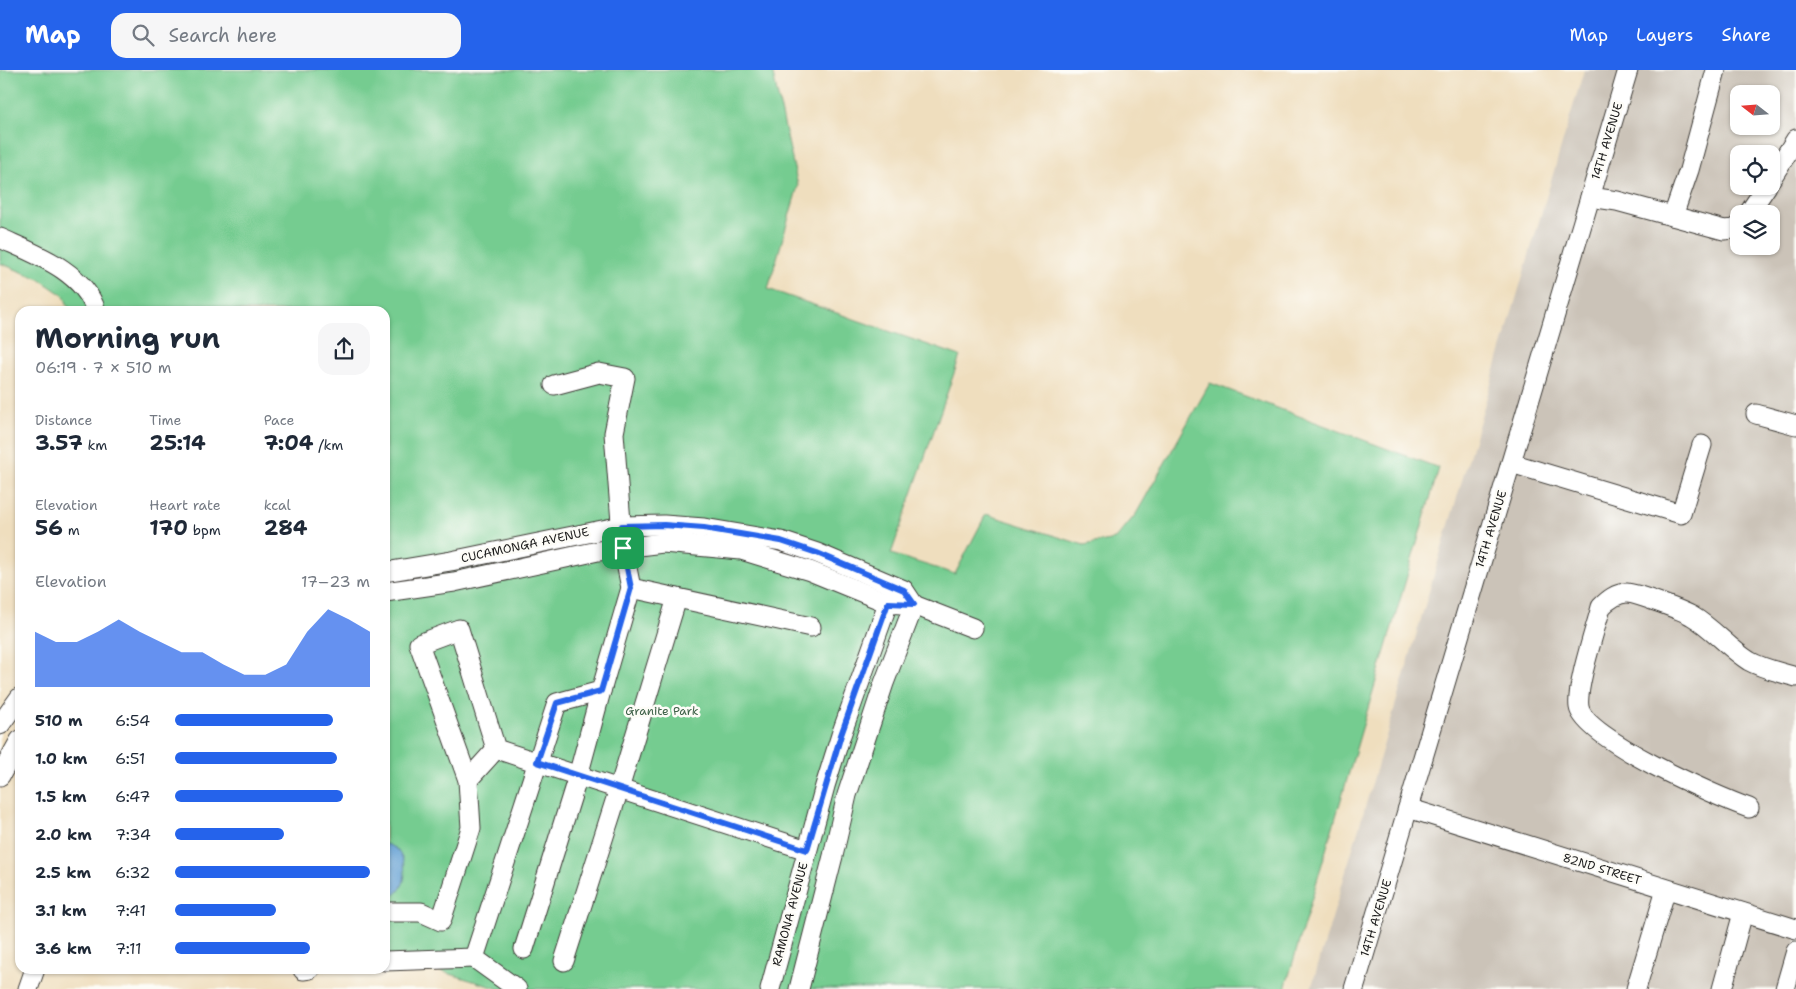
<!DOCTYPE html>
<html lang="en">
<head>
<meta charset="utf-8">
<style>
  :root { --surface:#fff; --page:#f6f6f7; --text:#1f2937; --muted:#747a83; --accent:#2563eb }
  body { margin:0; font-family:"Shantell Sans",sans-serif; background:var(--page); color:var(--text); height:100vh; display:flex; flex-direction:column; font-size:19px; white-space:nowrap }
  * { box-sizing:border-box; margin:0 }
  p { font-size:16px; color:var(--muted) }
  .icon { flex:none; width:28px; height:28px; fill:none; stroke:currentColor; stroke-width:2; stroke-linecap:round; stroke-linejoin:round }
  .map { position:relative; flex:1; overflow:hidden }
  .details { position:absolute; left:15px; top:236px; width:375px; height:668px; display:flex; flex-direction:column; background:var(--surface); border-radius:15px; box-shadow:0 1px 4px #0004 }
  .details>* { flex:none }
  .needle { width:32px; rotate:287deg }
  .buttons { position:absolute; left:1730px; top:15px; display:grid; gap:10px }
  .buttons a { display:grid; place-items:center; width:50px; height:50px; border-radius:10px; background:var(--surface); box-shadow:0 1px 4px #0004; font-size:25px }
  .pin { position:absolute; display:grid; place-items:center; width:42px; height:42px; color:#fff; margin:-21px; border-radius:10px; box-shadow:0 2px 8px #0006 }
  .round { display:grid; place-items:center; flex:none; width:52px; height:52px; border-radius:15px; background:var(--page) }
  .summary { display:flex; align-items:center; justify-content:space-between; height:85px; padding:0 20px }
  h1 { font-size:28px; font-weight:700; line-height:38px }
  .stats { display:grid; grid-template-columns:repeat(3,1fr); gap:8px; height:85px; padding:5px 20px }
  .stats div { display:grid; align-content:center }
  .stats b { font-size:21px; font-weight:700 }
  .stats small { font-size:14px; font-weight:400 }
  .stats p { font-size:14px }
  .chart { height:140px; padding:10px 20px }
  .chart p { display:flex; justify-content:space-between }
  .chart svg { width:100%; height:90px; margin-top:5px; fill:var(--accent); opacity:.7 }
  ul { padding:0 20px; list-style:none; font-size:16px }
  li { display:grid; grid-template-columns:80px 60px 1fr; align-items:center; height:38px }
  li i { height:12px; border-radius:6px; background:var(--accent) }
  header { display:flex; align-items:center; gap:30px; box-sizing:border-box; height:70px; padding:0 25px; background:var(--accent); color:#fff }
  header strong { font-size:24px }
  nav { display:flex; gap:28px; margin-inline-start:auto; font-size:18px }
  .search { width:350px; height:45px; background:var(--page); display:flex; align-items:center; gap:12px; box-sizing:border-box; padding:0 18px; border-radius:15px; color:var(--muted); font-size:19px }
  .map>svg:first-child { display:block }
  .industrial { fill:#cbc3b8; fill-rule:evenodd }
  .green { fill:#75cc90; stroke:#487456 }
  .water { fill:#63a0d4; stroke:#405e78 }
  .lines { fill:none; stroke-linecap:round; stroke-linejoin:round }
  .minor-casing { stroke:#3c3934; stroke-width:21 }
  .minor { stroke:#fff; stroke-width:19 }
  .route-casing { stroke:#fff; stroke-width:10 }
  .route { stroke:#2563eb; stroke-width:6 }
  .labels { text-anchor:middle; stroke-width:5; stroke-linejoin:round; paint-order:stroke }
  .street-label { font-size:12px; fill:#1c1c1c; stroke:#fdfcf7 }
  .park-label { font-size:12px; fill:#40624a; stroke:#fdfcf7 }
</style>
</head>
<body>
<header>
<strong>Map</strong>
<div class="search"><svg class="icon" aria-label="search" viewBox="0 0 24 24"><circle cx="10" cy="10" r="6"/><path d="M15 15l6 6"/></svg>Search here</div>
<nav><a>Map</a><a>Layers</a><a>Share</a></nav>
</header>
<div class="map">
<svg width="1796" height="919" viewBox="0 0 1796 919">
  <rect width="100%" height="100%" fill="#fdfcf7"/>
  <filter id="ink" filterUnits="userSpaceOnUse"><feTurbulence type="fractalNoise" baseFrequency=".02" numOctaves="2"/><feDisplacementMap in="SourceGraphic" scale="10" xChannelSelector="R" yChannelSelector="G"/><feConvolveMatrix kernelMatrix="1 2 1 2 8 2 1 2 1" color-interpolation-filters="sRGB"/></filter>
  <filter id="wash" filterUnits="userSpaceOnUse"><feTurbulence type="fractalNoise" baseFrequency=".0096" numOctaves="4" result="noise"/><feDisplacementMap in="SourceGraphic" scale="20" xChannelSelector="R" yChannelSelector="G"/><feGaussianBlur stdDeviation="1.12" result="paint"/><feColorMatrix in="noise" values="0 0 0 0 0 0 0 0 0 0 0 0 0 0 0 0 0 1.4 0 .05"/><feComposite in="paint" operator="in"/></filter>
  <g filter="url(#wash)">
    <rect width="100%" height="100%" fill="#efdebe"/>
    <path class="industrial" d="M 1584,0 L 1796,0 L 1796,919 L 1311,919 ZM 1739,24 L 1771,24 L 1771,56 L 1739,56 ZM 1739,84 L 1771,84 L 1771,116 L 1739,116 ZM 1739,144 L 1771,144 L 1771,176 L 1739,176 Z"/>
    <path class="green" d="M 0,0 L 772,0 L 798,116 L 768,219 L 960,286 L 891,484 L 955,504 L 986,444 L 1084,475 L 1115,469 L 1136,444 L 1210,313 L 1439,398 L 1285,919 L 499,919 L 385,884 L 385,241 L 70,241 L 64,226 L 39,209 L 0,193 Z"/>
    <path class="water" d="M 385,774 C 389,775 393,777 396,779 C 410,793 408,826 385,828 Z"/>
  </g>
  <g filter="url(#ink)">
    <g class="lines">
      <g class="minor-casing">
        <g id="minor">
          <path d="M 1771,109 L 1796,69"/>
          <path d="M 1590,127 L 1617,131 L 1724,160 L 1734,159 L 1739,155"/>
          <path d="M 1748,144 L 1767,116"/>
          <path d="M 1673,146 L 1689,100 L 1716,0"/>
          <path d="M 0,168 C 35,184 84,201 96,241"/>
          <path d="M 1756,344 L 1796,355"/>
          <path d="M 1511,393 L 1681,444 L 1702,375"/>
          <path d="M 385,502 L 451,491 L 622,456 L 664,455 L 704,458 L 781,471 L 817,483 L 904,520 L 914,535"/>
          <path d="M 631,518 L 811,557"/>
          <path d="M 385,522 L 454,512 L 598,481 L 663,473 L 741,480 L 810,501 L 888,533 L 914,535 L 973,558"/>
          <path d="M 0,655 L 20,627"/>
          <path d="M 0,706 L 20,670"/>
          <path d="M 468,710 L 496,679"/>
          <path d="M 1408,738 L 1796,859"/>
          <path d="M 1749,738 C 1718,727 1584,669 1579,637 C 1576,616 1595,561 1601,537 C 1608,530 1616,523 1627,523 C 1635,523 1684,541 1692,546 C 1713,558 1728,578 1749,591 C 1763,599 1780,602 1796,607"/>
          <path d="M 385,842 L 421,842 L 441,851 L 471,758 L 468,710 L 419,574 L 459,559 L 496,679 L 807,780"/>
          <path d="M 524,879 L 578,706 L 601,621"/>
          <path d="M 474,888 L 517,919"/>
          <path d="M 385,891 L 474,888 L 557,633 L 601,621 L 631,518 L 623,478 L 614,363 L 625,308 L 599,303 L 554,315"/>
          <path d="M 564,891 L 619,719 L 677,528"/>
          <path d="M 303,900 L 310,899"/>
          <path d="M 28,919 L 35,899"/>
          <path d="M 770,919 L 825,716 L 841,665 L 888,533 L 898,525"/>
          <path d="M 799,919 L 833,786 L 847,725 L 884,613 L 914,535"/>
          <path d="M 1354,919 L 1628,0"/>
          <path d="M 1636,919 L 1666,819"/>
          <path d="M 1722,919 L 1743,843"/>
          <path d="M 1785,919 L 1796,881"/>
        </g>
      </g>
      <use href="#minor" class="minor"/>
    </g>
  </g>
  <g class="lines" filter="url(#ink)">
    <g class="route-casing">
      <path id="route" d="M 664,455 L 704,458 L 781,471 L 817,483 L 904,520 L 914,534 L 888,533 L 841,665 L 807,780 L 537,692 L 557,633 L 601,621 L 631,518 L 623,478 L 622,456 Z"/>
    </g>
    <use href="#route" class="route"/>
  </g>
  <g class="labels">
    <g class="street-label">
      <text transform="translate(1607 71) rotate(-73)" y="4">14TH AVENUE</text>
      <text transform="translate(1491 459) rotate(-73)" y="4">14TH AVENUE</text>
      <text transform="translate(525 475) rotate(-12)" y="4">CUCAMONGA AVENUE</text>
      <text transform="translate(1602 799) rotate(17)" y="4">82ND STREET</text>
      <text transform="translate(790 844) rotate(-75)" y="4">RAMONA AVENUE</text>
      <text transform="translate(1376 848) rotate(-73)" y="4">14TH AVENUE</text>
    </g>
    <g class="park-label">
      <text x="662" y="645">Granite Park</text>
    </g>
  </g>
</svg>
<div class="buttons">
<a><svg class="needle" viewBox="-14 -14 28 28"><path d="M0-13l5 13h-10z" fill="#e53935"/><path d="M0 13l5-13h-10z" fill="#747a83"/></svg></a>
<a><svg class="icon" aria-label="locate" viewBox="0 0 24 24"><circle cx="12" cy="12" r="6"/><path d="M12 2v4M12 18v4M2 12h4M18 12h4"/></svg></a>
<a><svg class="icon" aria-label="layers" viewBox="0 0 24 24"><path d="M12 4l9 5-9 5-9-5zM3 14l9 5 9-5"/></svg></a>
</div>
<div class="pin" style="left:623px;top:478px;background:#1e9e55"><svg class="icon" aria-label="arrive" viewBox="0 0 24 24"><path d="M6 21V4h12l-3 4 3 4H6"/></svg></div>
<section class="details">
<div class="summary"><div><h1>Morning run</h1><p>06:19 · 7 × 510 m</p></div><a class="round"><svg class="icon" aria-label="share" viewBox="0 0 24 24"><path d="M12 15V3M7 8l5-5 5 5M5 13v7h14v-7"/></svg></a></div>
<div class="stats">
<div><p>Distance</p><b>3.57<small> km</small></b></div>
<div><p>Time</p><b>25:14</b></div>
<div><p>Pace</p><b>7:04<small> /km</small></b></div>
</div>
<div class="stats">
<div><p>Elevation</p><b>56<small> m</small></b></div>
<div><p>Heart rate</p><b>170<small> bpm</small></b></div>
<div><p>kcal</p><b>284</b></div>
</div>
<div class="chart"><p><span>Elevation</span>17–23 m</p>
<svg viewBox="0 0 160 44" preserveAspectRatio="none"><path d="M0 44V17L10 22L20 22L30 17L40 11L50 17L60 22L70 27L80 27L90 33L100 38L110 38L120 33L130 17L140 6L150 11L160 17V44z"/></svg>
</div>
<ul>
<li><b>510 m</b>6:54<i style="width:81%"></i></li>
<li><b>1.0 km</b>6:51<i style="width:83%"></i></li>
<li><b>1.5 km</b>6:47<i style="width:86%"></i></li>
<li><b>2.0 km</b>7:34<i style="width:56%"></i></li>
<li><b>2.5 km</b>6:32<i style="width:100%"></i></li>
<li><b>3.1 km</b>7:41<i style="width:52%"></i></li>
<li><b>3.6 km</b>7:11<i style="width:69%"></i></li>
</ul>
</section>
</div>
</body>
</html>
